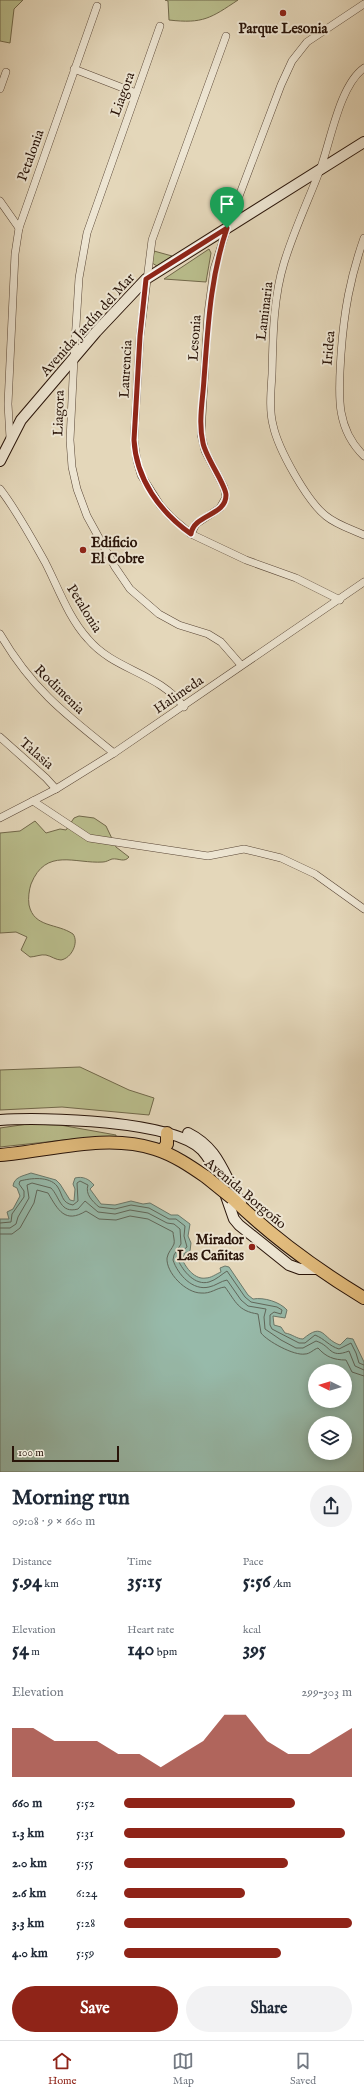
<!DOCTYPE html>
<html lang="en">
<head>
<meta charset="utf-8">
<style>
  :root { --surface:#fff; --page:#f2f2f3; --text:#1f2937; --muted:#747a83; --line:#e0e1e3; --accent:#8f2418 }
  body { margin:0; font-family:"IM FELL English",serif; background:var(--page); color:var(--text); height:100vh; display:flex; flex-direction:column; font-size:15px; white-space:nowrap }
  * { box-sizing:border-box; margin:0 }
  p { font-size:13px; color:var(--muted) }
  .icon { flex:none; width:22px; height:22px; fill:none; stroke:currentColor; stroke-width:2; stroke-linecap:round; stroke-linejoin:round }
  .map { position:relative; height:1472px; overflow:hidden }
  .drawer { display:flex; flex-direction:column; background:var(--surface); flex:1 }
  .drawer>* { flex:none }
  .needle { width:26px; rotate:275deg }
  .controls { position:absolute; left:308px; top:1364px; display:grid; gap:8px }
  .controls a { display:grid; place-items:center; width:44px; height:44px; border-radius:50%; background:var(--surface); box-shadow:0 2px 10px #0003; font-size:20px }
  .scale { position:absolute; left:12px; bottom:10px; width:107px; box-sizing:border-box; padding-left:4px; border:2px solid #291409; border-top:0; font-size:11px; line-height:14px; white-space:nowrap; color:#291409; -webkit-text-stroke:3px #ede5d2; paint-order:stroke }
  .pin { position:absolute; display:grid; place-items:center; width:34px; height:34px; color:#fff; margin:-41px -17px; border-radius:50% 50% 50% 0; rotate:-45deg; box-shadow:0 0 4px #0007 }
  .pin .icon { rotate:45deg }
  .round { display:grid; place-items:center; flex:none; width:42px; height:42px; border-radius:21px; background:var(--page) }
  .headline { display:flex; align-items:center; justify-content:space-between; height:68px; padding:0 12px }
  h1 { font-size:22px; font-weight:700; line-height:30px }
  .stats { display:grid; grid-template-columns:repeat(3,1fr); gap:6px; height:68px; padding:4px 12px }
  .stats div { display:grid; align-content:center }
  .stats b { font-size:20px; font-weight:700 }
  .stats small { font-size:11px; font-weight:400 }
  .stats p { font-size:11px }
  .chart { height:112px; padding:8px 12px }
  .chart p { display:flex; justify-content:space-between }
  .chart svg { width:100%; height:72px; margin-top:4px; fill:var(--accent); opacity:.7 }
  .primary-button { display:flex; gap:8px; margin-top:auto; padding:8px 12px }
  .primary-button a { flex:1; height:46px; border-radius:24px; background:var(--accent); color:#fff; font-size:16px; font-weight:700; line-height:46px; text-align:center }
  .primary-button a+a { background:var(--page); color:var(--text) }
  ul { padding:0 12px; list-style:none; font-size:13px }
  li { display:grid; grid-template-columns:64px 48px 1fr; align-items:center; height:30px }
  li i { height:10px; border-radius:5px; background:var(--accent) }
  .dock { display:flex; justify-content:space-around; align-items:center; height:56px; border-top:1px solid var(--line); background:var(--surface); font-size:11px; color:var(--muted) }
  .dock a { display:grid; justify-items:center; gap:2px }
  .dock .selected { color:var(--accent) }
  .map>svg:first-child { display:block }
  .green { fill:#b9bd8c; stroke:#71684a }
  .water { fill:#97baaa; stroke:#6b786a; fill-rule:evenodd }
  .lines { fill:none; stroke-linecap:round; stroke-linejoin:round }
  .shore { stroke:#60675a; stroke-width:1 }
  .street-casing { stroke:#584535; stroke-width:8 }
  .secondary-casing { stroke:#291409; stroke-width:12 }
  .primary-casing { stroke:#291409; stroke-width:14 }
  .street { stroke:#ede5d2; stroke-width:7 }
  .secondary { stroke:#ede5d2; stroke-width:10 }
  .primary { stroke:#e2bc7d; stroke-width:12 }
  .primary-bridge-casing { stroke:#291409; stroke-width:14; stroke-linecap:butt }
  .primary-bridge { stroke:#e2bc7d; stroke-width:12 }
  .route-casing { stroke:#fff; stroke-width:8 }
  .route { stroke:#8f2418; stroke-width:5 }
  .poi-dot { fill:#8f2418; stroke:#ede5d2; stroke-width:1.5 }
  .labels { text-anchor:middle; stroke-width:4; stroke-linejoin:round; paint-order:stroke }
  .poi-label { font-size:14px; font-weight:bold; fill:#291409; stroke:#ede5d2 }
  .street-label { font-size:14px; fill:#291409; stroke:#ede5d2 }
</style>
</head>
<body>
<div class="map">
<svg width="364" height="1472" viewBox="0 0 364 1472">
  <rect width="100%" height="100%" fill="#e4d7ba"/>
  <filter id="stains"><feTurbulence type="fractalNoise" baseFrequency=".005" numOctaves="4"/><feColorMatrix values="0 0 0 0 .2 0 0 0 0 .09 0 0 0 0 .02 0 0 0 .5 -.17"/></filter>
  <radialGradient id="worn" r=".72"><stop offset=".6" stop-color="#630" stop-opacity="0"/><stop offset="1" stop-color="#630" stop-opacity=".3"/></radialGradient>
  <g class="green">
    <path d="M 0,0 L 23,0 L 14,9 L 10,43 L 0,41 Z"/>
    <path d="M 165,0 L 238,0 C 211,18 203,24 169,20 L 168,1 Z"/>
    <path d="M 209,249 L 211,253 L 206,282 L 164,279 Z"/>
    <path d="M 154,251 L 172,256 L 157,266 L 152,263 Z"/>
    <path d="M 79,816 L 94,818 L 106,826 L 116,847 L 129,857 C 124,863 119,858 112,859 C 109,860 106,862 103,862 C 75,864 46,847 31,884 C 29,890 28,898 29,905 C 34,928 57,923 73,934 C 79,942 72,958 61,960 C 56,960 51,956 46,955 C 41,954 35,957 30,957 L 21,950 L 27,937 L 16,932 L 0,933 L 0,833 L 20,831 L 35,821 L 46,833 L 60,829 L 66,830 L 74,818 Z"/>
    <path d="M 80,1067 L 129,1090 L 154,1098 L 149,1115 L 62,1107 L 0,1110 L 0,1070 Z"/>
    <path d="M 28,1124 L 60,1125 L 116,1135 L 116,1138 L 74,1139 L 0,1147 L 0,1128 Z"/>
  </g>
  <path class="water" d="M 31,1173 L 56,1180 L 60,1184 L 70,1200 L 74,1201 L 75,1189 L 73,1184 L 75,1178 C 83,1176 89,1179 94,1185 L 90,1189 L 101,1204 L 115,1205 L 131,1201 L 143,1204 L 150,1203 L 171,1215 L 178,1215 L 190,1224 L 188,1236 L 191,1243 L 190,1251 L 185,1253 L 182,1259 C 186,1268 195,1280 206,1278 C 211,1278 216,1274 221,1272 L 220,1268 L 225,1266 L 229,1267 L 248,1295 L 253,1299 C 264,1297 280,1302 287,1310 L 285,1318 L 273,1316 L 274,1325 L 281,1327 L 285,1333 C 292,1334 297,1339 303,1339 C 324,1321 322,1339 340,1345 L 347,1338 L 353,1339 L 364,1362 L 364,1472 L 0,1472 L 0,1219 L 9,1219 L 7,1212 L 13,1209 L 20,1196 L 17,1188 L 13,1186 C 14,1177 23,1176 31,1173 ZM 315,1371 L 345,1371 L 345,1401 L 315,1401 ZM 315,1423 L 345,1423 L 345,1453 L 315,1453 Z"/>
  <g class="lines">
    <g class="shore">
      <path d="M 0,1223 L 11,1222 L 12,1214 L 24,1197 L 24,1191 L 19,1184 L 20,1181 C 31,1178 49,1176 57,1186 C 63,1194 61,1203 73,1205 L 78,1201 L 77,1183 L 80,1181 L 88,1185 C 85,1194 92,1201 99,1207 L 115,1209 L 131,1205 L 149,1208 L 169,1219 L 176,1219 L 185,1226 L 184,1236 L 187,1247 L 182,1251 L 178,1260 C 183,1271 195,1286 209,1282 C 216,1280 222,1274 227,1271 L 245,1297 L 251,1302 L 277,1307 L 282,1310 L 281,1314 L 274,1312 L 270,1315 L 270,1325 L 272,1329 L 299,1343 L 305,1343 L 315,1335 C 325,1339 329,1346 339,1349 L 351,1343 L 356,1353 L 359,1363 L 364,1365"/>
      <path d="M 0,1228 L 10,1228 L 16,1224 L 18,1217 L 29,1198 L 27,1185 L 32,1183 L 51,1188 C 60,1197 60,1214 78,1209 L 85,1201 L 98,1212 L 115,1214 L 130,1210 L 148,1213 L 167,1223 L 174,1224 L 180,1229 L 181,1244 L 174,1255 L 173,1260 C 178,1275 193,1291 209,1287 C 215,1286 221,1281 227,1280 L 241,1300 L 248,1306 L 266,1309 L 264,1317 L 265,1329 L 281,1340 L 296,1348 L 303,1348 L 316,1341 C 332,1346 329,1359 349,1351 L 355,1366 L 364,1370"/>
      <path d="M 0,1234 L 12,1234 L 20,1228 L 34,1203 L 37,1190 L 48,1193 C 58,1210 65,1224 86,1211 L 99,1219 L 116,1220 L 130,1216 L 148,1219 L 173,1232 C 173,1235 175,1241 174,1244 C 172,1249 168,1252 167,1258 C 166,1273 186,1293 201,1293 C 211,1294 216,1288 225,1287 C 236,1302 238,1311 258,1314 L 261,1333 C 267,1341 294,1356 305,1354 C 310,1354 314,1349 318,1348 C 326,1357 334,1360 346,1360 L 352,1372 L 364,1376"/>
    </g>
    <g class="street-casing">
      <g id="street">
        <path d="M 160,26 L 87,233 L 79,278 L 74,358 L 70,440 L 72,467 L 77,489 L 87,516 L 115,567 L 130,589 L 159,614 L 179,625 L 208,634 L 221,642 L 241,665"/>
        <path d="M 226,36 L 152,240 L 140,336 L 134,440 L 137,461 L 141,475 L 160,505 L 171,517 L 191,534 L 246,560 L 296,578 L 340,600"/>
        <path d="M 364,68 C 340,85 331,139 321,167 C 309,199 294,230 284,263 C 273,299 273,337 272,374 C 271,391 269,409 273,425 C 278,449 307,501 326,516 C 337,525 351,529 364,535"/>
        <path d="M 74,69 L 136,93"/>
        <path d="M 0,89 L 6,72"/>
        <path d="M 0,201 L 19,228"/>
        <path d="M 364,238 C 350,278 344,311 341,354 C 339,391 334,427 364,456"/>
        <path d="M 10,438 L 8,404 L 15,254 L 19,228 L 97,6"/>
        <path d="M 0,489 C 17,511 31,537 45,562 C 58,587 68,617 88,639 C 115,671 158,672 184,707"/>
        <path d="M 191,534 L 196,524 L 220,508 L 226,497 L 224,487 L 205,451 L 201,434 L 208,313 L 214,269 L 227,228 L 281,85 L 292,61 L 307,42 L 364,4"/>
        <path d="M 0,634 C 32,689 65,714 114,753"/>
        <path d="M 0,737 L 46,778 L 56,789"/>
        <path d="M 33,801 L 89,838 L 208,856 L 244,849 L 281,858 L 315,874 L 364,909"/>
        <path d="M 0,818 L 56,789 L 114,753 L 364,582"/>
      </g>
    </g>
    <g class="secondary-casing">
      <g id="secondary">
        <path d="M 0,461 L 21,420 L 96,332 L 146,279 L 364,142"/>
        <path d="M 0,1120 C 43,1117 172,1120 202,1150 C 218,1168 226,1197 234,1219 L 239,1225 L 289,1265 L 300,1269 L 317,1269"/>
        <path d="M 188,1133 C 220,1149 223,1175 241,1203"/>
      </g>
    </g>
    <g class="primary-casing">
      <g id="primary">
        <path d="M 162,1151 L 167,1144 L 167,1133"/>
        <path d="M 0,1155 C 50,1151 106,1133 155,1149 C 174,1155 190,1166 206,1177"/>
        <path d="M 232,1198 C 272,1237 316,1269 364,1298"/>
      </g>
    </g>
    <use href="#street" class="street"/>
    <use href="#secondary" class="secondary"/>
    <use href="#primary" class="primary"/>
    <g class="primary-bridge-casing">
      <path id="primary-bridge" d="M 206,1177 L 232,1198"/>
    </g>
    <use href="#primary-bridge" class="primary-bridge"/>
  </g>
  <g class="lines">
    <g class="route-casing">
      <path id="route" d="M 227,228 C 210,278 208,327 204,379 C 203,399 198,422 203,443 C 206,458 226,485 226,495 C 226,516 194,514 191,534 C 160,512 136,479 134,440 L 140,336 L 146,279 Z"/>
    </g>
    <use href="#route" class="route"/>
  </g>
  <g class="poi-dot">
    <circle cx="283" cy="13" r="4"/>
    <circle cx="83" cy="550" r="4"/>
    <circle cx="252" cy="1247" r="4"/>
  </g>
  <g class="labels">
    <g class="poi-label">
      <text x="283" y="33">Parque Lesonia</text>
      <text x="91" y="547" text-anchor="start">Edificio<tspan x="91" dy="16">El Cobre</tspan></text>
      <text x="244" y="1244" text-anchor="end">Mirador<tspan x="244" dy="16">Las Cañitas</tspan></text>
    </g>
    <g class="street-label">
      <text transform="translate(122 94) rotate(-70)" y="5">Liagora</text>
      <text transform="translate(30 155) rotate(-70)" y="5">Petalonia</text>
      <text transform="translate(264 311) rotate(-83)" y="5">Laminaria</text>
      <text transform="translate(87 324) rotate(-48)" y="5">Avenida Jardín del Mar</text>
      <text transform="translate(194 338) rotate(-86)" y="5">Lesonia</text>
      <text transform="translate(328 348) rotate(-85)" y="5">Iridea</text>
      <text transform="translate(125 369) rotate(-87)" y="5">Laurencia</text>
      <text transform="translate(58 413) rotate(-88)" y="5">Liagora</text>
      <text transform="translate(85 608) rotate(58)" y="5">Petalonia</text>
      <text transform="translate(60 689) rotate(44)" y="5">Rodimenia</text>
      <text transform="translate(178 694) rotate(-34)" y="5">Halimeda</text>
      <text transform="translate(37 753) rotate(41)" y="5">Talasia</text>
      <text transform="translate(246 1193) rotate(40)" y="5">Avenida Borgoño</text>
    </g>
  </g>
  <rect width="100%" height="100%" filter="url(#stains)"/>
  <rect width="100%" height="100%" fill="url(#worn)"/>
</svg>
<div class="controls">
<a><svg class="needle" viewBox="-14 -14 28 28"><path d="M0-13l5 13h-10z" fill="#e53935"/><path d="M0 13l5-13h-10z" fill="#747a83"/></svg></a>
<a><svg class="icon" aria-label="layers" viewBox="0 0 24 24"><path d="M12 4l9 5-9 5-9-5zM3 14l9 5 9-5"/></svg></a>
</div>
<div class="scale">100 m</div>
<div class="pin" style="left:227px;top:228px;background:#1e9e55"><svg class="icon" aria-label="arrive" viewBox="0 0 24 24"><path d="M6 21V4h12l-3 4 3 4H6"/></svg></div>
</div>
<section class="drawer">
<div class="headline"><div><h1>Morning run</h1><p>09:08 · 9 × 660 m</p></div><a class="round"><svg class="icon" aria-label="share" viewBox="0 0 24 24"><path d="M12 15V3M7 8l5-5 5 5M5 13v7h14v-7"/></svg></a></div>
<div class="stats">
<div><p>Distance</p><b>5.94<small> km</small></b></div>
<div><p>Time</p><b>35:15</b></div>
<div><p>Pace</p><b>5:56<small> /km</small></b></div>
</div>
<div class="stats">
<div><p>Elevation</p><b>54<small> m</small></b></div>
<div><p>Heart rate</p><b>140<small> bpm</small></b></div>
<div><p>kcal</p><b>395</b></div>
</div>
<div class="chart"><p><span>Elevation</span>299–303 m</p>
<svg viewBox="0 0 160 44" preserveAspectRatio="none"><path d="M0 44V14L10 14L20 22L30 22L40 22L50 30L60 30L70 38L80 30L90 22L100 6L110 6L120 22L130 30L140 30L150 22L160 14V44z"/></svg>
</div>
<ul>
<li><b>660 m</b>5:52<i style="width:75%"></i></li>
<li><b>1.3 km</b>5:31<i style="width:97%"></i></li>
<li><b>2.0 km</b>5:55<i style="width:72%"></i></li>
<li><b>2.6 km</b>6:24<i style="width:53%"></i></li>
<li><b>3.3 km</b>5:28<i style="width:100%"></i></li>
<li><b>4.0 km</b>5:59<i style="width:69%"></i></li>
</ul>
<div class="primary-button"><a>Save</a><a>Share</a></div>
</section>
<nav class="dock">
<a class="selected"><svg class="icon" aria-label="home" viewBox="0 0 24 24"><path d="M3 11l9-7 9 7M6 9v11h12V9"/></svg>Home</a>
<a><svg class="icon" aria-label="map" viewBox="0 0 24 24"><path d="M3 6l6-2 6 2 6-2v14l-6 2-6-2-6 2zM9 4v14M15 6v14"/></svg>Map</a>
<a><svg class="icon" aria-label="saved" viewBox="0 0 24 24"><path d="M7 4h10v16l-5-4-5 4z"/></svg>Saved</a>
</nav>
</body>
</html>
